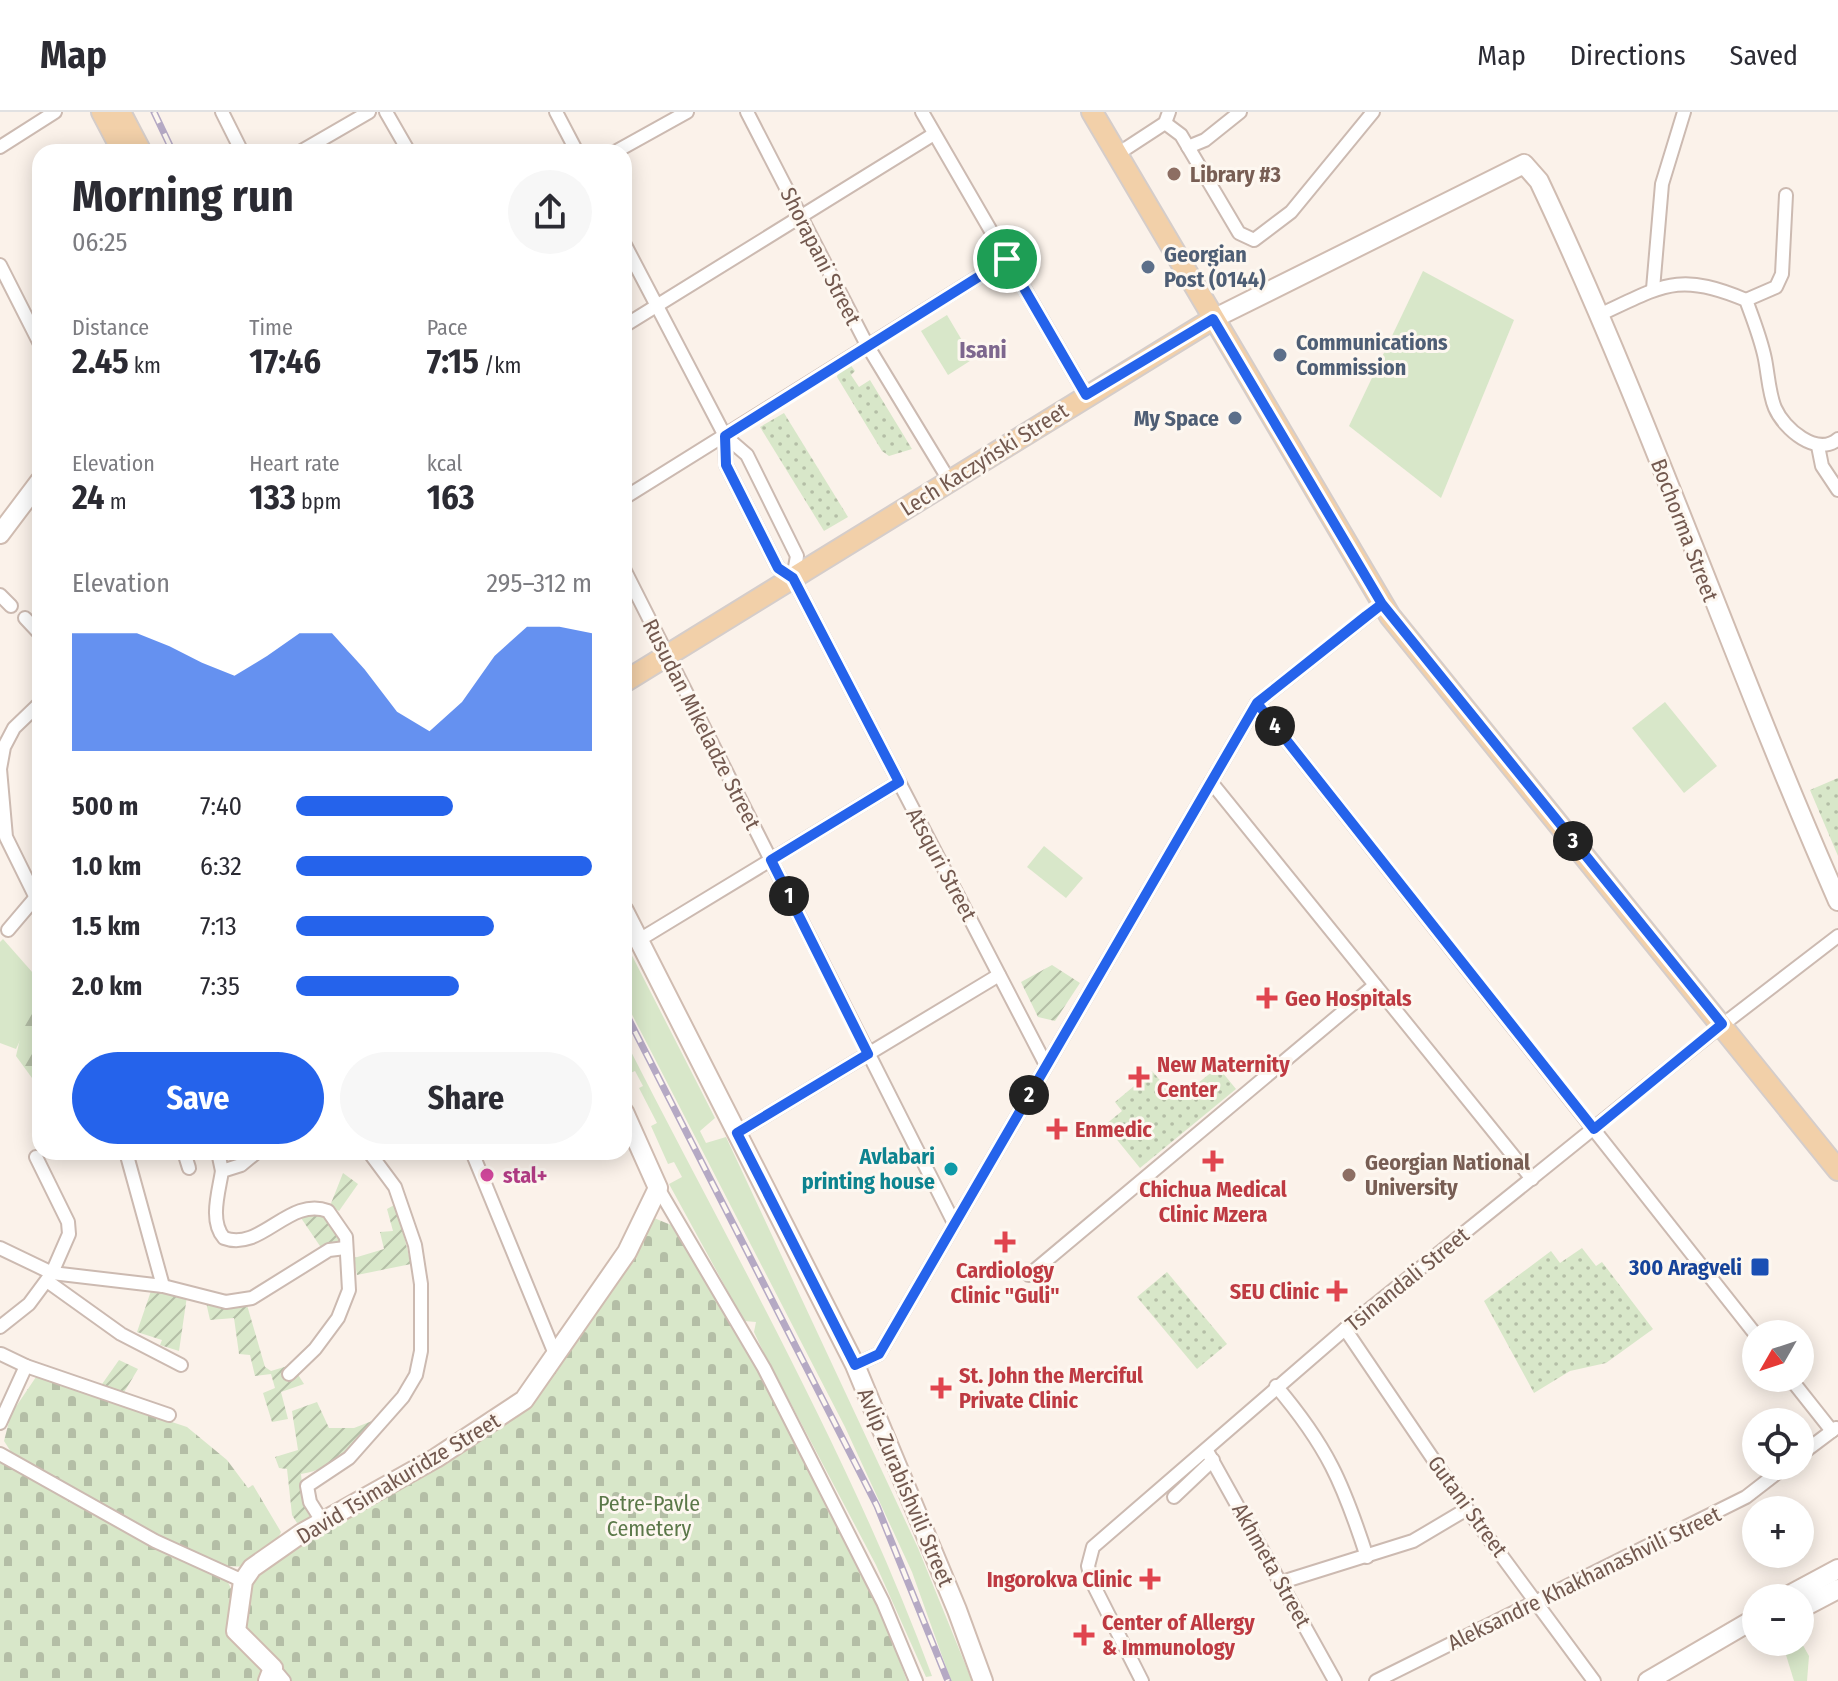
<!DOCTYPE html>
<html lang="en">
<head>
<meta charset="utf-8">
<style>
  :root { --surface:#fff; --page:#f7f7f7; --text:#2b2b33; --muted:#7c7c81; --line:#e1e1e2; --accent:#2563eb }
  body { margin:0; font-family:"Fira Sans Condensed",sans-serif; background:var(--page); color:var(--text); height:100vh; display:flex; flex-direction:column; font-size:30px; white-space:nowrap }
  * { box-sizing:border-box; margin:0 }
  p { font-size:26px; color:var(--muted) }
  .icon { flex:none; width:44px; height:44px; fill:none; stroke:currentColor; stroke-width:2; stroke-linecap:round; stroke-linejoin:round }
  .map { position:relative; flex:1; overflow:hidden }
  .sheet { position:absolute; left:32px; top:32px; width:600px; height:1016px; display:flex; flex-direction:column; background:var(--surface); border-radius:24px; box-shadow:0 4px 20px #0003 }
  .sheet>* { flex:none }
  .needle { width:52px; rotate:231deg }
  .controls { position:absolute; left:1742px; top:1208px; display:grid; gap:16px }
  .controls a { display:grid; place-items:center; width:72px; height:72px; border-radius:50%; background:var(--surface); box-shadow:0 4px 20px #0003; font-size:40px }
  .pin { position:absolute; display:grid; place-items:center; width:68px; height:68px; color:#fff; margin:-34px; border:4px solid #fff; border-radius:50%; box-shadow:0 2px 8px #0007 }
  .km { position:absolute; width:40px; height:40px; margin:-20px; border-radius:50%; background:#222; color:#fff; font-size:22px; line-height:40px; text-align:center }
  .round { display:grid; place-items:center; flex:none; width:84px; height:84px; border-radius:42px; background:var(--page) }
  .headline { display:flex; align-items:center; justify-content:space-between; height:136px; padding:0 40px }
  h1 { font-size:44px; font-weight:700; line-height:60px }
  .metrics { display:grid; grid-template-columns:repeat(3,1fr); gap:12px; height:136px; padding:8px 40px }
  .metrics div { display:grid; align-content:center }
  .metrics b { font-size:34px; font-weight:700 }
  .metrics small { font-size:22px; font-weight:400 }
  .metrics p { font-size:22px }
  .chart { height:224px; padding:16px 40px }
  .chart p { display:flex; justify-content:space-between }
  .chart svg { width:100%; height:144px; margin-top:8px; fill:var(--accent); opacity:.7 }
  .button { display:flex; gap:16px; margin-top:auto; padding:16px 40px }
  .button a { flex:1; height:92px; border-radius:48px; background:var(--accent); color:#fff; font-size:32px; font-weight:700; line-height:92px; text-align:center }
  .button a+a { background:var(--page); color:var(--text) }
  ul { padding:0 40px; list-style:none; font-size:26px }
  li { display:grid; grid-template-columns:128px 96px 1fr; align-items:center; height:60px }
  li i { height:20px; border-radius:10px; background:var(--accent) }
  header { display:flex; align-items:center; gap:48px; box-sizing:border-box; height:112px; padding:0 40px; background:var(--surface); border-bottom:2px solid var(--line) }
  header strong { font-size:38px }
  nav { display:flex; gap:44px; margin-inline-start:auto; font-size:28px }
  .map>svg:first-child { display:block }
  .grass { fill:#d8e7c9 }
  .forest { fill:url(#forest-firs) }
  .cemetery { fill:url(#cemetery-stones) }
  .park { fill:url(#park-dots) }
  .garden { fill:url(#garden-furrows) }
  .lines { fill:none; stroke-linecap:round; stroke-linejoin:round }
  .street-casing { stroke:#ccbab1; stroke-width:16 }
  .secondary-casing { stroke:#d0bcb1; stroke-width:22 }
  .primary-casing { stroke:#d5cdca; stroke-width:24 }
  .street { stroke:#fff; stroke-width:12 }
  .secondary { stroke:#fff; stroke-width:18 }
  .primary { stroke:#f2d0a9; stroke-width:20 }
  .rail-casing { stroke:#b5a9c4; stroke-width:7 }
  .rail { stroke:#fdf7f0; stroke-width:4; stroke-dasharray:12; stroke-linecap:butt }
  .route-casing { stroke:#fff; stroke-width:16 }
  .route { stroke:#2563eb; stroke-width:10 }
  .education-dot { fill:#8d6e63; stroke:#fdf7f0; stroke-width:3 }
  .service-dot { fill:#5c6f8a; stroke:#fdf7f0; stroke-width:3 }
  .health-dot { fill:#e0444e; stroke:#fdf7f0; stroke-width:3 }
  .culture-dot { fill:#0f9aa8; stroke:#fdf7f0; stroke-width:3 }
  .hotel-dot { fill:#d1479c; stroke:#fdf7f0; stroke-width:3 }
  .transit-dot { fill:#1a4fb4; stroke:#fdf7f0; stroke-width:3 }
  .labels { text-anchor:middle; stroke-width:6; stroke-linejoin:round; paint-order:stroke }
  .education-label { font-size:22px; font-weight:bold; fill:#785e54; stroke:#fdf7f0; text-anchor:start }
  .service-label { font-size:22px; font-weight:bold; fill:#4e5e75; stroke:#fdf7f0; text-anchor:start }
  .street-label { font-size:22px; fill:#73594f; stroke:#fdf7f0 }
  .health-label { font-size:22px; font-weight:bold; fill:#be3a42; stroke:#fdf7f0; text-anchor:start }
  .culture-label { font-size:22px; font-weight:bold; fill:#0d838f; stroke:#fdf7f0; text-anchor:end }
  .hotel-label { font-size:22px; font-weight:bold; fill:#b23c85; stroke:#fdf7f0; text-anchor:start }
  .transit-label { font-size:22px; font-weight:bold; fill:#164399; stroke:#fdf7f0; text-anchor:end }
  .park-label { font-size:22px; fill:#5b7849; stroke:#fdf7f0 }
  .neighbourhood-label { font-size:24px; font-weight:bold; fill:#7d678e; stroke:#fdf7f0 }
</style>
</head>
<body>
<header>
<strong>Map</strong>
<nav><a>Map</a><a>Directions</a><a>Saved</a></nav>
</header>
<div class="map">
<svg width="1838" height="1569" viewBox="0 0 1838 1569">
  <defs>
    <pattern id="forest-firs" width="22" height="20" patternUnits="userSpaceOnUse" patternTransform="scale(2)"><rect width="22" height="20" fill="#d8e7c9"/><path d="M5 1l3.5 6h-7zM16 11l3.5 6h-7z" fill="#b4bea6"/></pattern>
    <pattern id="cemetery-stones" width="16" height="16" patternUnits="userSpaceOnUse" patternTransform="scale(2)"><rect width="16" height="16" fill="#d8e7c9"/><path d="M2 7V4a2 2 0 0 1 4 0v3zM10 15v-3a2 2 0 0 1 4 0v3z" fill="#b4bea6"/></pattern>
    <pattern id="park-dots" width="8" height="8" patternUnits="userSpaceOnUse" patternTransform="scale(2)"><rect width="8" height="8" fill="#d8e7c9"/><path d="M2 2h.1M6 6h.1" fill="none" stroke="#b4bea6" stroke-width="1.8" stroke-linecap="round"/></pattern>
    <pattern id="garden-furrows" width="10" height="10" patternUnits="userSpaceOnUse" patternTransform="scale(2)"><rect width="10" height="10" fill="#d8e7c9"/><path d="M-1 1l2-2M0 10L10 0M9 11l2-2" fill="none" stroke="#b4bea6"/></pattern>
  </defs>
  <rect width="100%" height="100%" fill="#fbf2ea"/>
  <g class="grass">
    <path d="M 1423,159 L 1514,208 L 1441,386 L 1349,314 Z"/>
    <path d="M 947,203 L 973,247 L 948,263 L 921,219 Z"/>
    <path d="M 1665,590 L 1717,654 L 1684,681 L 1632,616 Z"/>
    <path d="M 1044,734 L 1083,766 L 1066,786 L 1027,755 Z"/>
    <path d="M 3,827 L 40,869 L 40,887 L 16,937 L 0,931 L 0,830 Z"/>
    <path d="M 624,828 L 715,1006 L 700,1019 L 706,1031 L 726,1025 L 918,1436 L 972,1569 L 951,1569 L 912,1460 L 845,1315 L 624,887 Z"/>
    <path d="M 624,926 C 731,1137 850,1342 932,1564 L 926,1565 L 876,1453 L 761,1235 L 754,1220 L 756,1210 L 744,1209 L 669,1072 L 682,1065 L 674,1050 L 668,1052 L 651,1014 L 657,1011 L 639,976 L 643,974 L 635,959 L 628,962 L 624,953 Z"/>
    <path d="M 1800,1528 L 1809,1544 L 1807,1569 L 1794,1569 L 1782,1530 Z"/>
  </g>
  <path class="forest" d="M 40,887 L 40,977 L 16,944 L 24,910 Z"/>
  <g class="cemetery">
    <path d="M 654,1106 L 671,1113 C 760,1259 849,1408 907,1569 L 289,1569 L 273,1551 L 257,1569 L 0,1569 L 0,1347 L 226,1466 L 234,1483 L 298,1428 L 521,1298 L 646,1108 Z"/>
    <path d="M 36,1265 L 187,1315 L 227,1348 L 248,1376 L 253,1373 L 281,1420 C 268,1450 246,1461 215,1451 L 104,1396 L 13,1343 L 4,1329 L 11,1302 Z"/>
  </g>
  <g class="park">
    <path d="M 850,252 L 855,259 L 851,263 L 859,275 L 870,268 L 912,337 L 889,344 L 882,339 L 837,265 L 838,260 Z"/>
    <path d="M 784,301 L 848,405 L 824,419 L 760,315 Z"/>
    <path d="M 1838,666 L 1838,744 L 1810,678 Z"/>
    <path d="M 1218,955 L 1236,977 L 1140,1056 L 1105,1013 L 1122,999 L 1115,990 L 1152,959 L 1177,988 Z"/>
    <path d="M 1582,1136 L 1596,1154 L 1602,1150 L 1653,1217 L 1606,1251 L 1570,1259 L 1534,1281 L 1484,1189 L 1551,1139 L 1560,1151 Z"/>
    <path d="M 1167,1160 L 1227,1232 L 1197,1257 L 1137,1185 Z"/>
  </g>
  <g class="garden">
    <path d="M 1052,853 L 1080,871 L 1055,909 L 1038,905 L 1021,870 Z"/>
    <path d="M 343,1061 L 358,1072 L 339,1099 L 330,1094 Z"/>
    <path d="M 396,1092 L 411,1152 L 357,1163 L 354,1146 L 384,1137 L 380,1120 L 393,1119 L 387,1097 Z"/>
    <path d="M 321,1100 L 340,1123 L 340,1129 L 322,1137 L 299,1103 Z"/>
    <path d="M 152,1176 L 187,1184 L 179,1239 L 160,1233 L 162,1228 L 137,1220 Z"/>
    <path d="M 206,1190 L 247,1193 L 265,1255 L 271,1259 L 294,1252 L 312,1231 L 297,1261 L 304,1272 L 281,1280 L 288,1307 L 272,1310 L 263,1281 L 275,1276 L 271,1262 L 255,1264 L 250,1243 L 239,1242 L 234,1206 L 210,1208 Z"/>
    <path d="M 119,1248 L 138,1257 L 123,1282 L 100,1275 Z"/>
    <path d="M 317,1290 L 329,1316 L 354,1316 L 372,1309 C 351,1337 336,1356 301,1362 L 304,1393 L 312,1409 L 297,1411 L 292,1403 L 287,1357 L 279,1356 L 275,1345 L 298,1338 L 292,1299 Z"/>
  </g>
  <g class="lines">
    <g class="street-casing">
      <g id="street">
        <path d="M 222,0 L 242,40"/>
        <path d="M 386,0 L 409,40"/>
        <path d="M 556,0 L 577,40"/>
        <path d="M 747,0 L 867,233 L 949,368"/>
        <path d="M 922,0 L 1086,283"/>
        <path d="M 1165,11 L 1181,23 L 1239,121 L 1254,128 L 1291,100 L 1373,0"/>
        <path d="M 0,35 L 55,0"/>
        <path d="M 1188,35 L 1205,28 L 1240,0"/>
        <path d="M 300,40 L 369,0"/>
        <path d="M 615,40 L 687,0"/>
        <path d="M 1116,43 L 1165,11 L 1169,0"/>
        <path d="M 624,131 L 725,324 L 747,343 L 797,444 L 793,466"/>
        <path d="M 0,153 L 40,232"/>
        <path d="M 1653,177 L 1662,72 L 1684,0"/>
        <path d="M 1746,188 L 1776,175 L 1782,162 L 1786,83"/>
        <path d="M 1599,203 C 1662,174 1678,159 1746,188 C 1753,207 1761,227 1765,247 C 1768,262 1769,282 1775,296 C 1784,317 1817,345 1838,327"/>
        <path d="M 624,214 L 934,22"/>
        <path d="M 725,324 L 726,353 L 778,456 L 793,466 L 1046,953"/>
        <path d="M 1818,334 L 1822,354 L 1838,378"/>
        <path d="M 624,386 L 1007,147"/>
        <path d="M 624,457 L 953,1109"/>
        <path d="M 0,483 L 11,494"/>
        <path d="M 25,506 L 40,522"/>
        <path d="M 40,591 L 14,616 L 4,635 L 0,657 L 6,725 L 40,794"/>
        <path d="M 1257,591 L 1756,1223"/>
        <path d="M 1211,670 L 1532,1067"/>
        <path d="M 8,818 L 36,785"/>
        <path d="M 639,828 L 899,670"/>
        <path d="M 737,1021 L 999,863"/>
        <path d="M 126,1040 L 163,1174"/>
        <path d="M 184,1040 L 189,1056"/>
        <path d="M 218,1040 L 222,1059"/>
        <path d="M 257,1040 L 241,1053 L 222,1059 C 219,1079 209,1109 224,1126 C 261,1140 289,1084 328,1099 L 346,1125 L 349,1178 L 338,1206 L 315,1237 L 289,1262"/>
        <path d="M 472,1040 L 555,1242"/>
        <path d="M 658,1076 L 764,1256 L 883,1490 L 916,1569"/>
        <path d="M 0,1136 L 52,1161 L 69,1122 L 68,1110 L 36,1045"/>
        <path d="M 1029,1163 L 1375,873"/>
        <path d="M 47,1169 L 121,1222 L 181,1253"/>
        <path d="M 0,1215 L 29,1192 L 52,1161 L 163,1174 L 226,1190 L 252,1186 L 329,1138 L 345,1136"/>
        <path d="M 1345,1217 L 1467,1397 L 1594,1569"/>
        <path d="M 1,1242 L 26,1254 L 169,1303"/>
        <path d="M 855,1253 L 879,1242 L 1257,591 L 1382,492"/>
        <path d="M 1790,1266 L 1832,1319"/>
        <path d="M 1276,1274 C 1327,1334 1343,1371 1367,1445"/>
        <path d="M 0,1311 L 26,1254"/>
        <path d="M 1207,1339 L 1335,1569"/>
        <path d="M 0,1342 L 155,1429 L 243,1469"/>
        <path d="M 1800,1343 L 1836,1316"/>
        <path d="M 1174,1385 L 1213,1348"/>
        <path d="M 322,1409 L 310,1390 L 307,1374 L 349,1346 L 403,1285 L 416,1263 L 421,1239 L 421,1172 L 415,1133 L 395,1075 L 369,1040"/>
        <path d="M 1282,1470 L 1413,1429 L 1467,1397"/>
        <path d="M 273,1556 L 284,1569"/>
        <path d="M 1142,1569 L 1092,1470 L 1088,1454 L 1093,1435 L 1345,1217 L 1708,924 L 1838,824"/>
        <path d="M 1376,1569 L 1746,1385 L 1786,1354"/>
      </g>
    </g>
    <g class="secondary-casing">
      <g id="secondary">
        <path d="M 1213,207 L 1524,52 L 1539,69 C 1650,304 1733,551 1838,789"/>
        <path d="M 0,422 L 40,369"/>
        <path d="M 624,799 L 855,1253 L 957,1498 L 983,1569"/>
        <path d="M 1784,1486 L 1838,1457"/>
        <path d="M 1800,1497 L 1838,1477"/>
        <path d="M 268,1569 L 273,1556 L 236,1519 L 243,1469 L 252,1456 L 302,1421 L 436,1346 L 524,1288 L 627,1140 L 658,1076 L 624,1000"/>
        <path d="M 1648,1569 L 1756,1506"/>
      </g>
    </g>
    <g class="primary-casing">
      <g id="primary">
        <path d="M 102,0 L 123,40"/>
        <path d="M 120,0 L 141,40"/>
        <path d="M 1092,0 L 1390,504 L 1838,1058"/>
        <path d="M 624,570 L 1213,207"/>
      </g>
    </g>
    <use href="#street" class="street"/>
    <use href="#secondary" class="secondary"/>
    <use href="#primary" class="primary"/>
    <g class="rail-casing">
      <g id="rail">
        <path d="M 154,0 L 173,40"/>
        <path d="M 624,898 L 877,1394 L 948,1569"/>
      </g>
    </g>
    <use href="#rail" class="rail"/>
  </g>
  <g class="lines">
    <g class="route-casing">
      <path id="route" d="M 1007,147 L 725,324 L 726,353 L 778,456 L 793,466 L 899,670 L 771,748 L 868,942 L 737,1021 L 855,1253 L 879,1242 L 1257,591 L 1382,492 L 1722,912 L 1594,1017 L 1257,591 L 1366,504 L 1382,492 L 1213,207 L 1086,283 L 1007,147"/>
    </g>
    <use href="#route" class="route"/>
  </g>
  <g class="education-dot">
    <circle cx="1174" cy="62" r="8"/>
    <circle cx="1349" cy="1063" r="8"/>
  </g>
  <g class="service-dot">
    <circle cx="1148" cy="155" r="8"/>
    <circle cx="1280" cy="243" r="8"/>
    <circle cx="1235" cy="306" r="8"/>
  </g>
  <g class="health-dot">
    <path d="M1263 874h8v8h8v8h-8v8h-8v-8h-8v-8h8z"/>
    <path d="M1135 953h8v8h8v8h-8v8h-8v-8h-8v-8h8z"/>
    <path d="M1053 1005h8v8h8v8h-8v8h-8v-8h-8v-8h8z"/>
    <path d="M1209 1037h8v8h8v8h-8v8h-8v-8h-8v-8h8z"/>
    <path d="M1001 1118h8v8h8v8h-8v8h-8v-8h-8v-8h8z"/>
    <path d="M1333 1167h8v8h8v8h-8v8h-8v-8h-8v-8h8z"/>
    <path d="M937 1264h8v8h8v8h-8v8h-8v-8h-8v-8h8z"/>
    <path d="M1146 1455h8v8h8v8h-8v8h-8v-8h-8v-8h8z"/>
    <path d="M1080 1511h8v8h8v8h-8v8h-8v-8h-8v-8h8z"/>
  </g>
  <circle class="culture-dot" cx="951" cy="1057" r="8"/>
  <circle class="hotel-dot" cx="487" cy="1063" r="8"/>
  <rect class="transit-dot" x="1750" y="1145" width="20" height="20" rx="4"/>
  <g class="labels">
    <g class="education-label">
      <text x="1190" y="70">Library #3</text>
      <text x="1365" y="1058">Georgian National<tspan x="1365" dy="25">University</tspan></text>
    </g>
    <g class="service-label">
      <text x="1164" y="150">Georgian<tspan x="1164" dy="25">Post (0144)</tspan></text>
      <text x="1296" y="238">Communications<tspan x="1296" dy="25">Commission</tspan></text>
      <text x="1219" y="314" text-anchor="end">My Space</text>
    </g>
    <g class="street-label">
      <text transform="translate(821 144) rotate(63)" y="8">Shorapani Street</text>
      <text transform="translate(984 347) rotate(-32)" y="8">Lech Kaczyński Street</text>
      <text transform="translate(1685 418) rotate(69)" y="8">Bochorma Street</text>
      <text transform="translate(702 612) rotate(63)" y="8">Rusudan Mikeladze Street</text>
      <text transform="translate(942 752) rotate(62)" y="8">Atsquri Street</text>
      <text transform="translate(1407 1167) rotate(-39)" y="8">Tsinandali Street</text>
      <text transform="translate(398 1366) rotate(-31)" y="8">David Tsimakuridze Street</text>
      <text transform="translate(906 1375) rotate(67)" y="8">Avlip Zurabishvili Street</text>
      <text transform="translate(1468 1394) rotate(54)" y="8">Gutani Street</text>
      <text transform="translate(1272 1453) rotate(61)" y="8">Akhmeta Street</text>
      <text transform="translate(1584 1466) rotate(-26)" y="8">Aleksandre Khakhanashvili Street</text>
    </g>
    <g class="health-label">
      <text x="1285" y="894">Geo Hospitals</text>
      <text x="1157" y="960">New Maternity<tspan x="1157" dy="25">Center</tspan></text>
      <text x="1075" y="1025">Enmedic</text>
      <text x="1213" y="1085" text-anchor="middle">Chichua Medical<tspan x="1213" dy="25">Clinic Mzera</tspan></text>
      <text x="1005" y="1166" text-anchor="middle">Cardiology<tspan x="1005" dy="25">Clinic "Guli"</tspan></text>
      <text x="1319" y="1187" text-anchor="end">SEU Clinic</text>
      <text x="959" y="1271">St. John the Merciful<tspan x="959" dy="25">Private Clinic</tspan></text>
      <text x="1132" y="1475" text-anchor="end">Ingorokva Clinic</text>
      <text x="1102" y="1518">Center of Allergy<tspan x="1102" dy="25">&amp; Immunology</tspan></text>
    </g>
    <g class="culture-label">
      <text x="935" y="1052">Avlabari<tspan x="935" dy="25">printing house</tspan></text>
    </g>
    <g class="hotel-label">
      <text x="503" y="1071">stal+</text>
    </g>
    <g class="transit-label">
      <text x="1742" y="1163">300 Aragveli</text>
    </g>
    <g class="park-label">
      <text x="649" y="1399">Petre-Pavle<tspan x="649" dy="25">Cemetery</tspan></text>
    </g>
    <g class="neighbourhood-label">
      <text x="983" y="246">Isani</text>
    </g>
  </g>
</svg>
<div class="controls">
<a><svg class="needle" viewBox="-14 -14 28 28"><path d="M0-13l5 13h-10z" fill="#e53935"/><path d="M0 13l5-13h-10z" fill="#7c7c81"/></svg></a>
<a><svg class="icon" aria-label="locate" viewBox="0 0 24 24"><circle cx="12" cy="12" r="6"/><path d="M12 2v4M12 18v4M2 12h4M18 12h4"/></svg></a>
<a>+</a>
<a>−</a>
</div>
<div class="pin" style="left:1007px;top:147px;background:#1e9e55"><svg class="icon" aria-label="arrive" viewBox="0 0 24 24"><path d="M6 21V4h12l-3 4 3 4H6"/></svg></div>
<b class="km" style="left:789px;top:784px">1</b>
<b class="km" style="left:1029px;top:983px">2</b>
<b class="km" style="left:1573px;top:729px">3</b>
<b class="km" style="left:1275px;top:614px">4</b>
<section class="sheet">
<div class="headline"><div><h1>Morning run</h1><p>06:25</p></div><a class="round"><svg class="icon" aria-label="share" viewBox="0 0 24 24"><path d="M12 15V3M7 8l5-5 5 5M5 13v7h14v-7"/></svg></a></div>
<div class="metrics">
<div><p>Distance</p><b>2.45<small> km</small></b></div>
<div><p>Time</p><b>17:46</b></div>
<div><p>Pace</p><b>7:15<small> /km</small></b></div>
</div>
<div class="metrics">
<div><p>Elevation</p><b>24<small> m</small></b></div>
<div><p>Heart rate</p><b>133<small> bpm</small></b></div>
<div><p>kcal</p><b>163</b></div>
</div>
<div class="chart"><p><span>Elevation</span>295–312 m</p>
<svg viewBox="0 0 160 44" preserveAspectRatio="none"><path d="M0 44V8L10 8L20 8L30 12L40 17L50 21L60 15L70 8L80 8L90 19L100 32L110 38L120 29L130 15L140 6L150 6L160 8V44z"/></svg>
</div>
<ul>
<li><b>500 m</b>7:40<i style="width:53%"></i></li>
<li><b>1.0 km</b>6:32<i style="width:100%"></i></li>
<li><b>1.5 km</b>7:13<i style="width:67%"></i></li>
<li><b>2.0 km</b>7:35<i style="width:55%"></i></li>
</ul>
<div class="button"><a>Save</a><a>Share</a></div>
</section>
</div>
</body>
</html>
